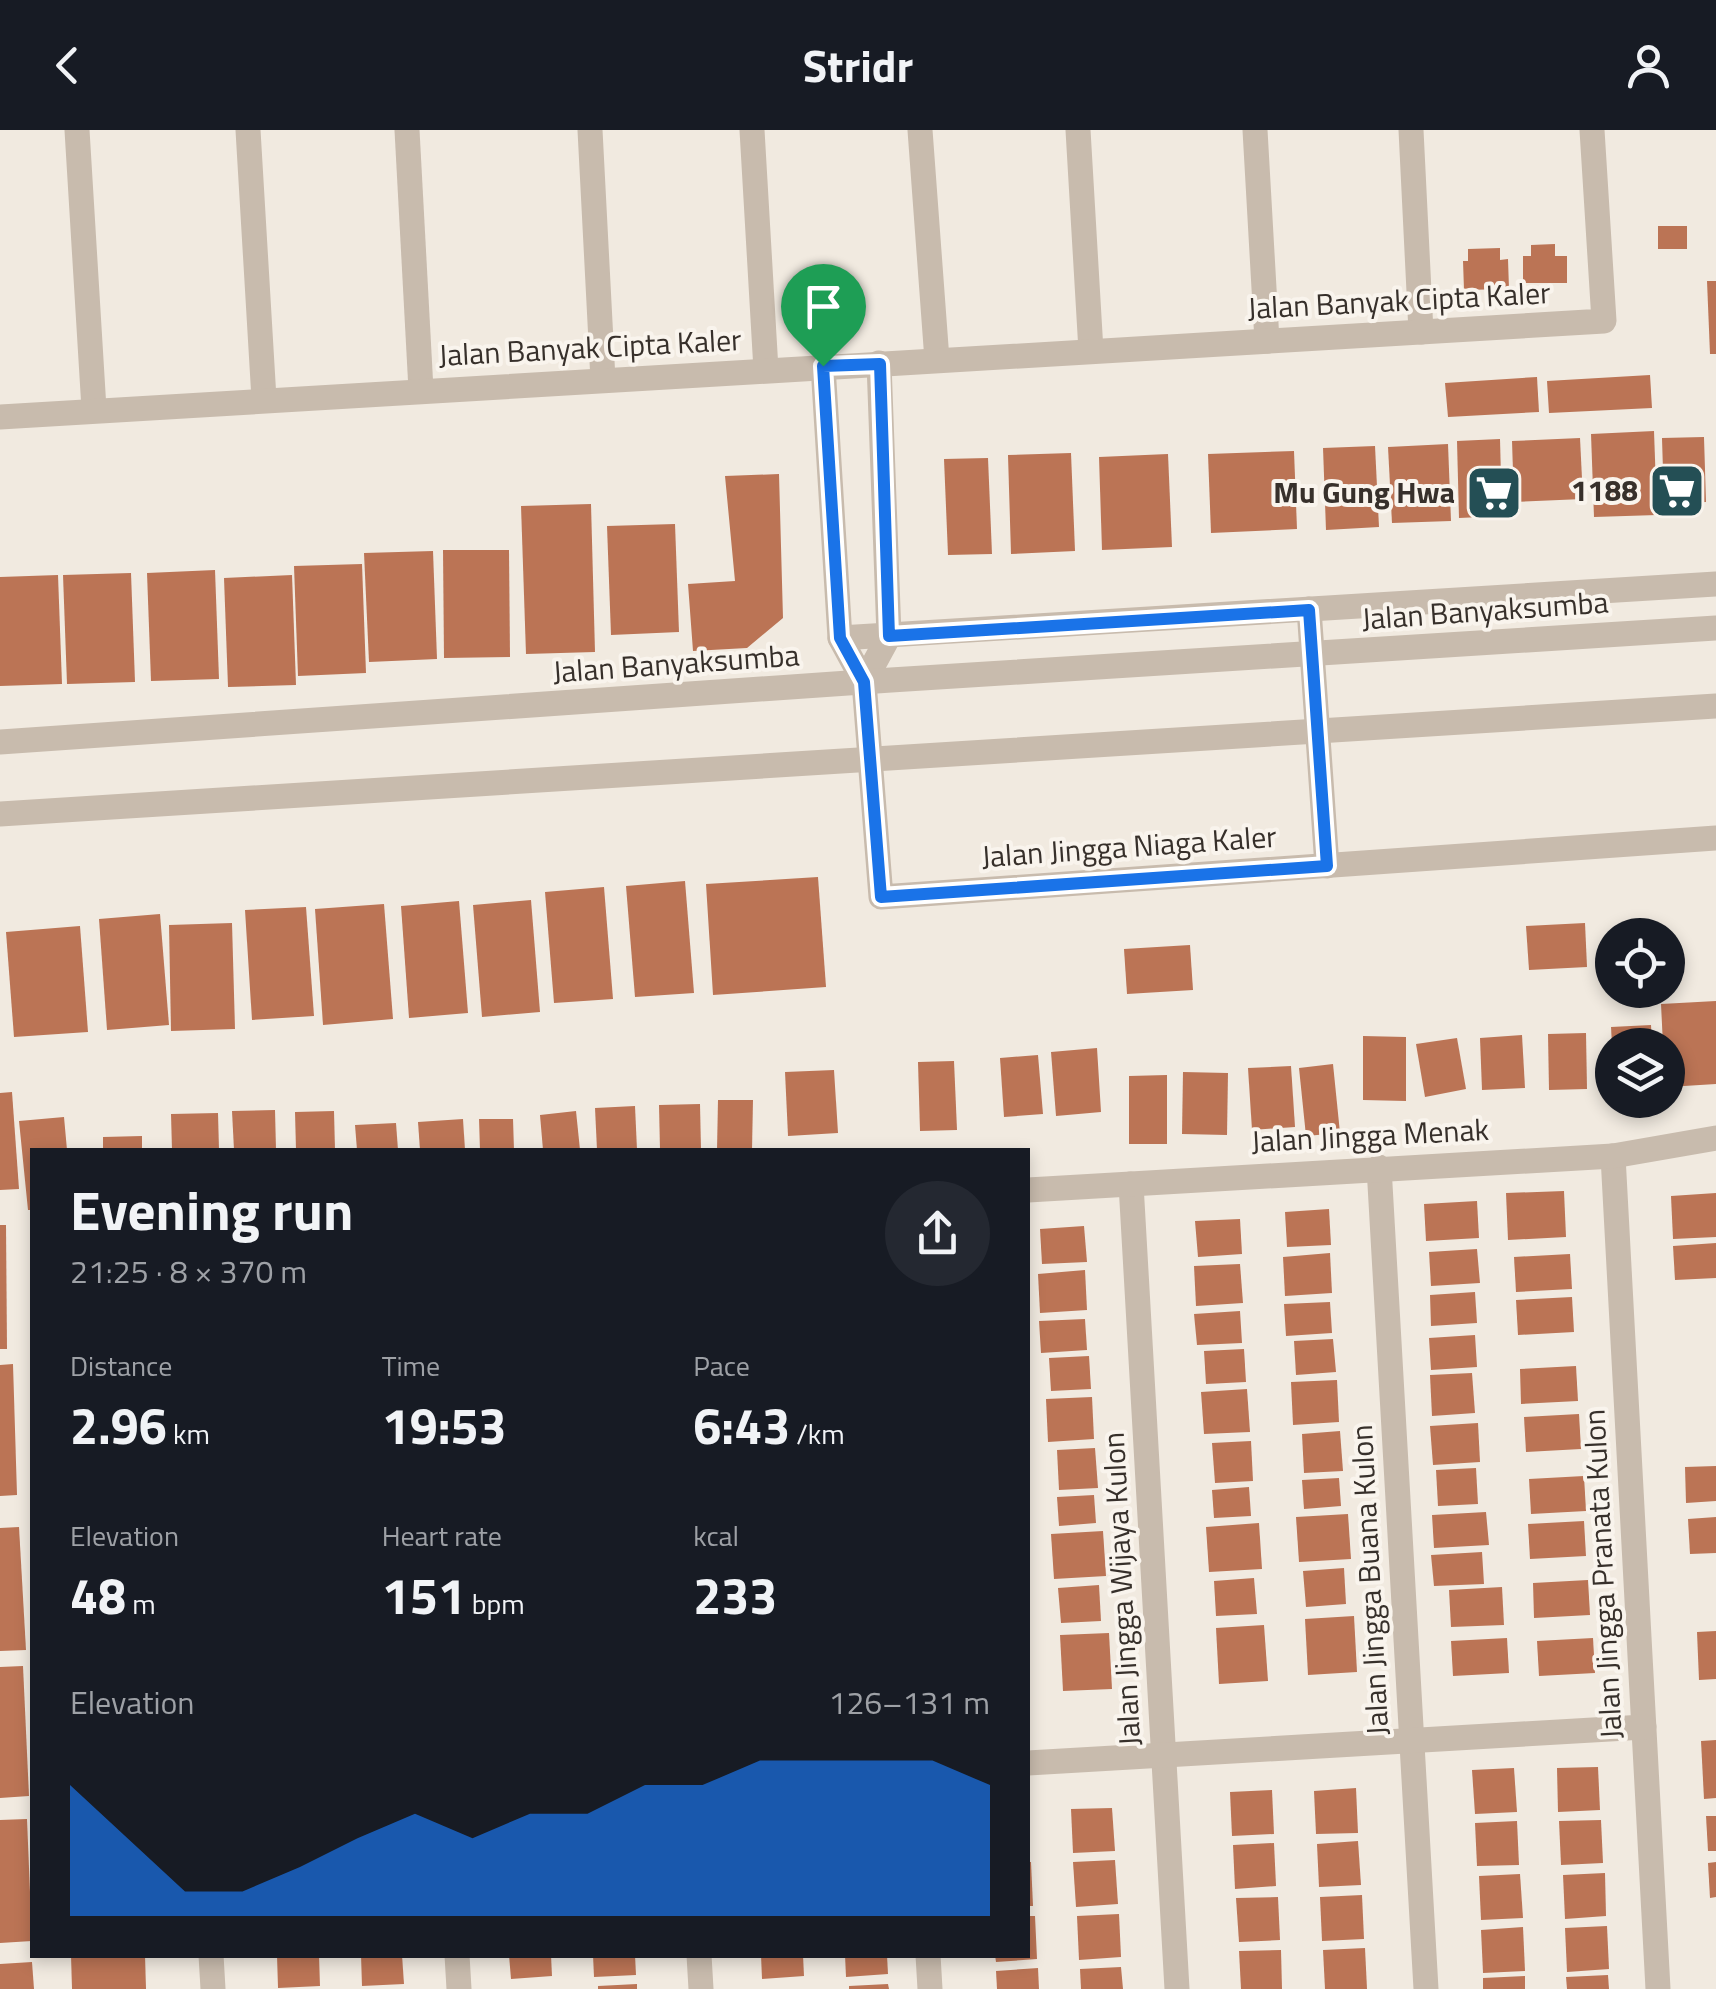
<!DOCTYPE html>
<html lang="en">
<head>
<meta charset="utf-8">
<style>
  :root { --surface:#171b24; --page:#242831; --text:#f1f3f6; --muted:#9ea1a6; --accent:#1a73e8 }
  body { margin:0; font-family:"Titillium Web",sans-serif; background:var(--page); color:var(--text); height:100vh; display:flex; flex-direction:column; font-size:38px; white-space:nowrap }
  * { box-sizing:border-box; margin:0 }
  p { font-size:32px; color:var(--muted) }
  .icon { flex:none; width:55px; height:55px; fill:none; stroke:currentColor; stroke-width:2; stroke-linecap:round; stroke-linejoin:round }
  .map { position:relative; flex:1; overflow:hidden }
  .details { position:absolute; left:30px; top:1018px; width:1000px; height:810px; display:flex; flex-direction:column; background:var(--surface); border-radius:0px; box-shadow:0 5px 15px #0003 }
  .details>* { flex:none }
  .buttons { position:absolute; left:1595px; top:788px; display:grid; gap:20px }
  .buttons a { display:grid; place-items:center; width:90px; height:90px; border-radius:50%; background:var(--surface); box-shadow:0 5px 15px #0003; font-size:50px }
  .pin { position:absolute; display:grid; place-items:center; width:85px; height:85px; color:#fff; margin:-102px -42px; border-radius:50% 50% 50% 0; rotate:-45deg; box-shadow:0 0 10px #0007 }
  .pin .icon { rotate:45deg }
  .round { display:grid; place-items:center; flex:none; width:105px; height:105px; border-radius:52px; background:var(--page) }
  .head { display:flex; align-items:center; justify-content:space-between; height:170px; padding:0 40px }
  h1 { font-size:55px; font-weight:700; line-height:75px }
  .figures { display:grid; grid-template-columns:repeat(3,1fr); gap:15px; height:170px; padding:10px 40px }
  .figures div { display:grid; align-content:center }
  .figures b { font-size:50px; font-weight:700 }
  .figures small { font-size:28px; font-weight:400 }
  .figures p { font-size:28px }
  .chart { height:280px; padding:20px 40px }
  .chart p { display:flex; justify-content:space-between }
  .chart svg { width:100%; height:180px; margin-top:10px; fill:var(--accent); opacity:.7 }
  header { display:flex; justify-content:space-between; align-items:center; height:130px; padding:0 40px; background:var(--surface); font-size:45px; font-weight:700 }
  .map>svg:first-child { display:block }
  .building { fill:#bb7455 }
  .lines { fill:none; stroke-linecap:round; stroke-linejoin:round }
  .minor { stroke:#c8bbad; stroke-width:25 }
  .route-casing { stroke:#fff; stroke-width:20 }
  .route { stroke:#1a73e8; stroke-width:12 }
  .labels { text-anchor:middle; stroke-width:8; stroke-linejoin:round; paint-order:stroke }
  .street-label { font-size:30px; fill:#37302b; stroke:#f9f4ed }
  .poi-label { font-size:30px; font-weight:bold; fill:#37302b; stroke:#f9f4ed; text-anchor:end }
</style>
</head>
<body>
<header><svg class="icon" aria-label="back" viewBox="0 0 24 24"><path d="M15 5l-7 7 7 7"/></svg>Stridr<svg class="icon" aria-label="person" viewBox="0 0 24 24"><circle cx="12" cy="8" r="4"/><path d="M4 21q1-7 8-7t8 7"/></svg></header>
<div class="map">
<svg width="1716" height="1859" viewBox="0 0 1716 1859">
  <rect width="100%" height="100%" fill="#f1eae0"/>
  <g class="building">
    <rect x="1658" y="96" width="29" height="23"/>
    <path d="M 1555,114 L 1555,126 L 1567,126 L 1567,153 L 1523,153 L 1523,126 L 1531,126 L 1531,115 Z"/>
    <path d="M 1500,118 L 1500,130 L 1508,129 L 1509,159 L 1464,160 L 1463,131 L 1468,131 L 1468,119 Z"/>
    <path d="M 1707,151 L 1716,151 L 1716,224 L 1710,224 Z"/>
    <path d="M 1650,245 L 1652,278 L 1549,283 L 1547,251 Z"/>
    <path d="M 1537,247 L 1539,282 L 1448,287 L 1445,253 Z"/>
    <path d="M 1654,301 L 1657,385 L 1594,387 L 1591,304 Z"/>
    <path d="M 1704,307 L 1706,372 L 1664,374 L 1662,308 Z"/>
    <path d="M 1580,308 L 1583,369 L 1514,372 L 1512,311 Z"/>
    <path d="M 1500,309 L 1502,386 L 1459,388 L 1457,311 Z"/>
    <path d="M 1448,314 L 1451,391 L 1392,393 L 1388,317 Z"/>
    <path d="M 1375,316 L 1379,397 L 1326,400 L 1323,318 Z"/>
    <path d="M 1294,321 L 1297,399 L 1211,403 L 1208,324 Z"/>
    <path d="M 1071,323 L 1075,421 L 1011,424 L 1008,325 Z"/>
    <path d="M 1168,324 L 1172,417 L 1102,420 L 1099,327 Z"/>
    <path d="M 988,328 L 992,424 L 948,425 L 944,329 Z"/>
    <path d="M 779,344 L 783,488 L 747,518 L 693,521 L 688,454 L 735,451 L 725,346 Z"/>
    <path d="M 591,374 L 595,522 L 526,524 L 521,376 Z"/>
    <path d="M 675,394 L 679,502 L 611,505 L 607,396 Z"/>
    <path d="M 443,420 L 509,420 L 510,527 L 444,528 Z"/>
    <path d="M 433,421 L 437,529 L 369,532 L 364,423 Z"/>
    <path d="M 362,434 L 366,543 L 298,546 L 294,436 Z"/>
    <path d="M 215,440 L 219,549 L 151,551 L 147,443 Z"/>
    <path d="M 131,443 L 135,552 L 67,554 L 63,445 Z"/>
    <path d="M 58,445 L 62,554 L 0,556 L 0,447 Z"/>
    <path d="M 292,445 L 296,555 L 228,557 L 224,448 Z"/>
    <path d="M 818,747 L 826,857 L 713,865 L 706,754 Z"/>
    <path d="M 685,751 L 694,863 L 635,867 L 626,756 Z"/>
    <path d="M 604,757 L 613,869 L 554,873 L 545,762 Z"/>
    <path d="M 531,770 L 540,882 L 482,887 L 473,775 Z"/>
    <path d="M 459,771 L 468,883 L 409,888 L 401,776 Z"/>
    <path d="M 384,774 L 393,889 L 323,895 L 315,779 Z"/>
    <path d="M 306,777 L 314,886 L 252,890 L 245,780 Z"/>
    <path d="M 160,784 L 169,895 L 107,900 L 99,789 Z"/>
    <path d="M 232,793 L 235,899 L 171,901 L 169,795 Z"/>
    <path d="M 1585,793 L 1587,837 L 1529,840 L 1526,796 Z"/>
    <path d="M 80,796 L 88,902 L 14,907 L 6,802 Z"/>
    <path d="M 1190,815 L 1193,860 L 1127,864 L 1124,819 Z"/>
    <path d="M 1716,871 L 1716,954 L 1668,957 L 1668,915 L 1663,915 L 1661,874 Z"/>
    <path d="M 1651,895 L 1652,915 L 1612,915 L 1611,897 Z"/>
    <path d="M 1586,903 L 1587,959 L 1549,960 L 1548,904 Z"/>
    <path d="M 1522,905 L 1525,958 L 1482,960 L 1480,908 Z"/>
    <path d="M 1363,906 L 1406,907 L 1406,971 L 1363,970 Z"/>
    <path d="M 1457,908 L 1466,959 L 1425,967 L 1416,914 Z"/>
    <path d="M 1097,918 L 1101,982 L 1056,986 L 1051,922 Z"/>
    <path d="M 1038,925 L 1043,984 L 1004,987 L 1000,928 Z"/>
    <path d="M 954,931 L 957,1000 L 920,1001 L 918,932 Z"/>
    <path d="M 1333,934 L 1340,1003 L 1306,1006 L 1299,938 Z"/>
    <path d="M 1291,936 L 1295,997 L 1252,1000 L 1248,938 Z"/>
    <path d="M 834,940 L 838,1003 L 788,1006 L 785,942 Z"/>
    <path d="M 1183,942 L 1228,943 L 1227,1005 L 1182,1004 Z"/>
    <path d="M 1167,945 L 1167,1014 L 1129,1014 L 1129,946 Z"/>
    <path d="M 12,962 L 19,1059 L 0,1060 L 0,963 Z"/>
    <path d="M 718,970 L 753,970 L 752,1020 L 717,1020 Z"/>
    <path d="M 700,974 L 701,1020 L 660,1020 L 659,975 Z"/>
    <path d="M 635,976 L 637,1020 L 597,1020 L 595,978 Z"/>
    <path d="M 275,980 L 276,1020 L 234,1020 L 232,981 Z"/>
    <path d="M 334,981 L 335,1020 L 296,1020 L 295,982 Z"/>
    <path d="M 576,981 L 580,1020 L 543,1020 L 540,985 Z"/>
    <path d="M 218,983 L 219,1020 L 172,1020 L 171,984 Z"/>
    <path d="M 64,987 L 67,1020 L 32,1020 L 32,1080 L 28,1080 L 19,991 Z"/>
    <path d="M 463,989 L 465,1020 L 420,1020 L 418,992 Z"/>
    <path d="M 479,989 L 513,989 L 514,1020 L 480,1020 Z"/>
    <path d="M 396,993 L 398,1020 L 357,1020 L 355,995 Z"/>
    <path d="M 142,1006 L 142,1020 L 103,1020 L 103,1007 Z"/>
    <path d="M 1564,1061 L 1566,1107 L 1508,1110 L 1506,1063 Z"/>
    <path d="M 1716,1063 L 1716,1107 L 1673,1109 L 1671,1066 Z"/>
    <path d="M 1477,1071 L 1479,1108 L 1426,1111 L 1424,1074 Z"/>
    <path d="M 1329,1079 L 1331,1115 L 1287,1117 L 1285,1082 Z"/>
    <path d="M 1240,1089 L 1242,1124 L 1198,1127 L 1195,1091 Z"/>
    <path d="M 0,1095 L 6,1095 L 7,1219 L 0,1219 Z"/>
    <path d="M 1084,1096 L 1087,1132 L 1042,1134 L 1040,1099 Z"/>
    <path d="M 1716,1113 L 1716,1148 L 1675,1150 L 1673,1116 Z"/>
    <path d="M 1477,1119 L 1480,1153 L 1431,1156 L 1429,1122 Z"/>
    <path d="M 1330,1123 L 1332,1163 L 1285,1166 L 1283,1127 Z"/>
    <path d="M 1570,1124 L 1572,1159 L 1516,1162 L 1514,1127 Z"/>
    <path d="M 1240,1134 L 1243,1173 L 1196,1176 L 1194,1136 Z"/>
    <path d="M 1085,1140 L 1087,1180 L 1040,1183 L 1038,1144 Z"/>
    <path d="M 1475,1162 L 1477,1193 L 1431,1196 L 1430,1165 Z"/>
    <path d="M 1572,1167 L 1574,1202 L 1518,1205 L 1516,1170 Z"/>
    <path d="M 1330,1172 L 1332,1203 L 1286,1206 L 1284,1174 Z"/>
    <path d="M 1240,1181 L 1242,1213 L 1197,1215 L 1194,1184 Z"/>
    <path d="M 1085,1189 L 1087,1220 L 1041,1223 L 1039,1191 Z"/>
    <path d="M 1475,1205 L 1477,1237 L 1431,1240 L 1429,1208 Z"/>
    <path d="M 1333,1209 L 1336,1242 L 1296,1245 L 1294,1211 Z"/>
    <path d="M 1244,1219 L 1246,1252 L 1206,1254 L 1204,1221 Z"/>
    <path d="M 1089,1226 L 1091,1259 L 1051,1261 L 1049,1228 Z"/>
    <path d="M 13,1234 L 17,1365 L 0,1366 L 0,1235 Z"/>
    <path d="M 1576,1236 L 1578,1271 L 1521,1274 L 1520,1239 Z"/>
    <path d="M 1472,1243 L 1475,1283 L 1432,1286 L 1430,1245 Z"/>
    <path d="M 1337,1250 L 1339,1292 L 1293,1295 L 1291,1252 Z"/>
    <path d="M 1247,1259 L 1250,1302 L 1204,1304 L 1201,1262 Z"/>
    <path d="M 1092,1267 L 1094,1309 L 1048,1312 L 1046,1269 Z"/>
    <path d="M 1579,1284 L 1581,1319 L 1526,1322 L 1524,1287 Z"/>
    <path d="M 1478,1293 L 1480,1332 L 1433,1335 L 1430,1296 Z"/>
    <path d="M 1340,1301 L 1343,1341 L 1304,1343 L 1302,1304 Z"/>
    <path d="M 1251,1311 L 1253,1351 L 1215,1353 L 1212,1313 Z"/>
    <path d="M 1095,1318 L 1098,1358 L 1059,1360 L 1057,1320 Z"/>
    <path d="M 1716,1336 L 1716,1371 L 1686,1373 L 1685,1337 Z"/>
    <path d="M 1476,1338 L 1478,1374 L 1438,1376 L 1436,1340 Z"/>
    <path d="M 1584,1346 L 1586,1381 L 1531,1384 L 1529,1349 Z"/>
    <path d="M 1339,1348 L 1341,1376 L 1304,1379 L 1302,1350 Z"/>
    <path d="M 1249,1357 L 1251,1386 L 1214,1388 L 1212,1360 Z"/>
    <path d="M 1094,1365 L 1096,1393 L 1059,1396 L 1057,1367 Z"/>
    <path d="M 1486,1382 L 1489,1415 L 1434,1418 L 1432,1385 Z"/>
    <path d="M 1348,1384 L 1351,1429 L 1299,1432 L 1296,1387 Z"/>
    <path d="M 1716,1387 L 1716,1423 L 1690,1424 L 1688,1389 Z"/>
    <path d="M 1584,1391 L 1586,1426 L 1530,1429 L 1528,1394 Z"/>
    <path d="M 1259,1393 L 1262,1439 L 1209,1442 L 1206,1397 Z"/>
    <path d="M 19,1397 L 26,1520 L 0,1521 L 0,1398 Z"/>
    <path d="M 1103,1401 L 1106,1446 L 1054,1449 L 1051,1404 Z"/>
    <path d="M 1482,1422 L 1484,1454 L 1434,1456 L 1431,1425 Z"/>
    <path d="M 1344,1438 L 1346,1474 L 1306,1477 L 1303,1441 Z"/>
    <path d="M 1254,1448 L 1257,1484 L 1216,1486 L 1214,1451 Z"/>
    <path d="M 1588,1450 L 1590,1485 L 1534,1488 L 1533,1453 Z"/>
    <path d="M 1099,1455 L 1101,1491 L 1061,1493 L 1058,1458 Z"/>
    <path d="M 1502,1457 L 1504,1495 L 1451,1497 L 1449,1460 Z"/>
    <path d="M 1354,1486 L 1357,1542 L 1308,1545 L 1305,1489 Z"/>
    <path d="M 1264,1495 L 1268,1551 L 1219,1554 L 1216,1498 Z"/>
    <path d="M 1716,1501 L 1716,1549 L 1699,1550 L 1697,1502 Z"/>
    <path d="M 1109,1503 L 1112,1559 L 1063,1561 L 1060,1505 Z"/>
    <path d="M 1507,1508 L 1509,1543 L 1453,1546 L 1451,1511 Z"/>
    <path d="M 1593,1508 L 1595,1543 L 1539,1546 L 1537,1511 Z"/>
    <path d="M 23,1536 L 29,1666 L 0,1668 L 0,1537 Z"/>
    <path d="M 1716,1610 L 1716,1668 L 1704,1669 L 1701,1611 Z"/>
    <path d="M 1598,1637 L 1600,1680 L 1558,1682 L 1557,1638 Z"/>
    <path d="M 1514,1638 L 1517,1682 L 1475,1684 L 1472,1640 Z"/>
    <path d="M 1356,1658 L 1358,1703 L 1316,1704 L 1314,1661 Z"/>
    <path d="M 1272,1660 L 1274,1704 L 1232,1706 L 1230,1662 Z"/>
    <path d="M 1112,1678 L 1115,1721 L 1073,1723 L 1071,1679 Z"/>
    <path d="M 1706,1686 L 1716,1686 L 1716,1721 L 1708,1721 Z"/>
    <path d="M 27,1689 L 32,1811 L 0,1813 L 0,1690 Z"/>
    <path d="M 1601,1690 L 1603,1733 L 1561,1735 L 1559,1691 Z"/>
    <path d="M 1517,1691 L 1519,1735 L 1477,1736 L 1475,1693 Z"/>
    <path d="M 1358,1711 L 1361,1755 L 1319,1757 L 1317,1714 Z"/>
    <path d="M 1274,1713 L 1276,1756 L 1235,1759 L 1233,1715 Z"/>
    <path d="M 1115,1730 L 1118,1774 L 1076,1777 L 1073,1732 Z"/>
    <path d="M 1028,1732 L 1031,1732 L 1033,1776 L 1028,1776 Z"/>
    <path d="M 1716,1732 L 1716,1767 L 1710,1768 L 1708,1733 Z"/>
    <path d="M 1605,1743 L 1606,1786 L 1565,1789 L 1563,1745 Z"/>
    <path d="M 1520,1744 L 1523,1788 L 1481,1790 L 1479,1746 Z"/>
    <path d="M 1362,1765 L 1364,1809 L 1322,1811 L 1320,1767 Z"/>
    <path d="M 1278,1767 L 1280,1810 L 1239,1812 L 1236,1768 Z"/>
    <path d="M 1119,1784 L 1121,1827 L 1079,1830 L 1077,1786 Z"/>
    <path d="M 1028,1786 L 1035,1786 L 1037,1829 L 996,1832 L 995,1825 L 1028,1825 Z"/>
    <path d="M 1607,1796 L 1609,1839 L 1567,1842 L 1565,1798 Z"/>
    <path d="M 1523,1797 L 1525,1841 L 1483,1843 L 1481,1800 Z"/>
    <path d="M 1365,1818 L 1367,1859 L 1325,1859 L 1323,1820 Z"/>
    <path d="M 1281,1820 L 1282,1859 L 1241,1859 L 1239,1821 Z"/>
    <path d="M 71,1825 L 145,1825 L 146,1859 L 72,1859 Z"/>
    <path d="M 277,1825 L 319,1825 L 320,1856 L 278,1858 Z"/>
    <path d="M 361,1825 L 402,1825 L 404,1854 L 362,1856 Z"/>
    <path d="M 509,1825 L 551,1825 L 552,1846 L 511,1849 Z"/>
    <path d="M 593,1825 L 635,1825 L 636,1845 L 594,1847 Z"/>
    <path d="M 761,1825 L 803,1825 L 804,1846 L 762,1849 Z"/>
    <path d="M 845,1825 L 887,1825 L 888,1844 L 846,1847 Z"/>
    <path d="M 32,1832 L 34,1859 L 0,1859 L 0,1834 Z"/>
    <path d="M 1121,1837 L 1123,1859 L 1081,1859 L 1080,1839 Z"/>
    <path d="M 1038,1838 L 1039,1859 L 997,1859 L 996,1841 Z"/>
    <path d="M 1608,1845 L 1609,1859 L 1567,1859 L 1566,1847 Z"/>
    <path d="M 1525,1846 L 1525,1859 L 1483,1859 L 1483,1848 Z"/>
    <path d="M 637,1854 L 637,1859 L 598,1859 L 598,1856 Z"/>
    <path d="M 888,1854 L 889,1859 L 849,1859 L 849,1856 Z"/>
  </g>
  <g class="lines">
    <g class="minor">
      <path d="M 77,0 L 94,279"/>
      <path d="M 248,0 L 264,269"/>
      <path d="M 407,0 L 421,260"/>
      <path d="M 590,0 L 603,250"/>
      <path d="M 752,0 L 766,240"/>
      <path d="M 920,0 L 937,230"/>
      <path d="M 1078,0 L 1091,221"/>
      <path d="M 1255,0 L 1267,211"/>
      <path d="M 1411,0 L 1421,202"/>
      <path d="M 823,236 L 840,508 L 864,552 L 881,767 L 1716,708"/>
      <path d="M 0,287 L 1604,191 L 1592,0"/>
      <path d="M 1309,479 L 1327,736"/>
      <path d="M 840,508 L 1716,454"/>
      <path d="M 864,552 L 889,506 L 879,233"/>
      <path d="M 0,612 L 891,550 L 1716,498"/>
      <path d="M 0,684 L 1716,576"/>
      <path d="M 1613,1026 L 1658,1859"/>
      <path d="M 1379,1037 L 1426,1859"/>
      <path d="M 1131,1054 L 1177,1859"/>
      <path d="M 1028,1060 L 1613,1026 L 1716,1008"/>
      <path d="M 1028,1633 L 1644,1597"/>
      <path d="M 211,1825 L 213,1859"/>
      <path d="M 457,1825 L 459,1859"/>
      <path d="M 699,1825 L 701,1859"/>
      <path d="M 928,1825 L 930,1859"/>
    </g>
  </g>
  <g class="lines">
    <g class="route-casing">
      <path id="route" d="M 880,234 L 889,506 L 1309,480 L 1327,736 L 881,767 L 864,552 L 840,508 L 823,236 Z"/>
    </g>
    <use href="#route" class="route"/>
  </g>
  <defs>
    <g id="supermarket-square" transform="scale(2.875)"><rect x="-9" y="-9" width="18" height="18" rx="4" fill="#244f55" stroke="#f9f4ed"/><path d="M-6-5.5h2.5l.6 2H6L4.5 2H-2.5L-4.4-4H-6ZM-1.5 3.2a1.3 1.3 0 1 0 .1 0ZM3 3.2a1.3 1.3 0 1 0 .1 0Z" fill="#fff"/></g>
  </defs>
  <g fill-rule="evenodd">
    <use href="#supermarket-square" x="1677" y="361"/>
    <use href="#supermarket-square" x="1494" y="363"/>
  </g>
  <g class="labels">
    <g class="street-label">
      <text transform="translate(1399 171) rotate(-3)" y="10">Jalan Banyak Cipta Kaler</text>
      <text transform="translate(590 218) rotate(-3)" y="10">Jalan Banyak Cipta Kaler</text>
      <text transform="translate(1485 481) rotate(-4)" y="10">Jalan Banyaksumba</text>
      <text transform="translate(676 534) rotate(-4)" y="10">Jalan Banyaksumba</text>
      <text transform="translate(1129 717) rotate(-4)" y="10">Jalan Jingga Niaga Kaler</text>
      <text transform="translate(1370 1006) rotate(-3)" y="10">Jalan Jingga Menak</text>
      <text transform="translate(1603 1444) rotate(-93)" y="10">Jalan Jingga Pranata Kulon</text>
      <text transform="translate(1370 1450) rotate(-93)" y="10">Jalan Jingga Buana Kulon</text>
      <text transform="translate(1122 1459) rotate(-93)" y="10">Jalan Jingga Wijaya Kulon</text>
    </g>
    <g class="poi-label">
      <text x="1638" y="371">1188</text>
      <text x="1455" y="373">Mu Gung Hwa</text>
    </g>
  </g>
</svg>
<div class="buttons">
<a><svg class="icon" aria-label="locate" viewBox="0 0 24 24"><circle cx="12" cy="12" r="6"/><path d="M12 2v4M12 18v4M2 12h4M18 12h4"/></svg></a>
<a><svg class="icon" aria-label="layers" viewBox="0 0 24 24"><path d="M12 4l9 5-9 5-9-5zM3 14l9 5 9-5"/></svg></a>
</div>
<div class="pin" style="left:823px;top:236px;background:#1e9e55"><svg class="icon" aria-label="arrive" viewBox="0 0 24 24"><path d="M6 21V4h12l-3 4 3 4H6"/></svg></div>
<section class="details">
<div class="head"><div><h1>Evening run</h1><p>21:25 · 8 × 370 m</p></div><a class="round"><svg class="icon" aria-label="share" viewBox="0 0 24 24"><path d="M12 15V3M7 8l5-5 5 5M5 13v7h14v-7"/></svg></a></div>
<div class="figures">
<div><p>Distance</p><b>2.96<small> km</small></b></div>
<div><p>Time</p><b>19:53</b></div>
<div><p>Pace</p><b>6:43<small> /km</small></b></div>
</div>
<div class="figures">
<div><p>Elevation</p><b>48<small> m</small></b></div>
<div><p>Heart rate</p><b>151<small> bpm</small></b></div>
<div><p>kcal</p><b>233</b></div>
</div>
<div class="chart"><p><span>Elevation</span>126–131 m</p>
<svg viewBox="0 0 160 44" preserveAspectRatio="none"><path d="M0 44V12L10 25L20 38L30 38L40 32L50 25L60 19L70 25L80 19L90 19L100 12L110 12L120 6L130 6L140 6L150 6L160 12V44z"/></svg>
</div>
</section>
</div>
</body>
</html>
